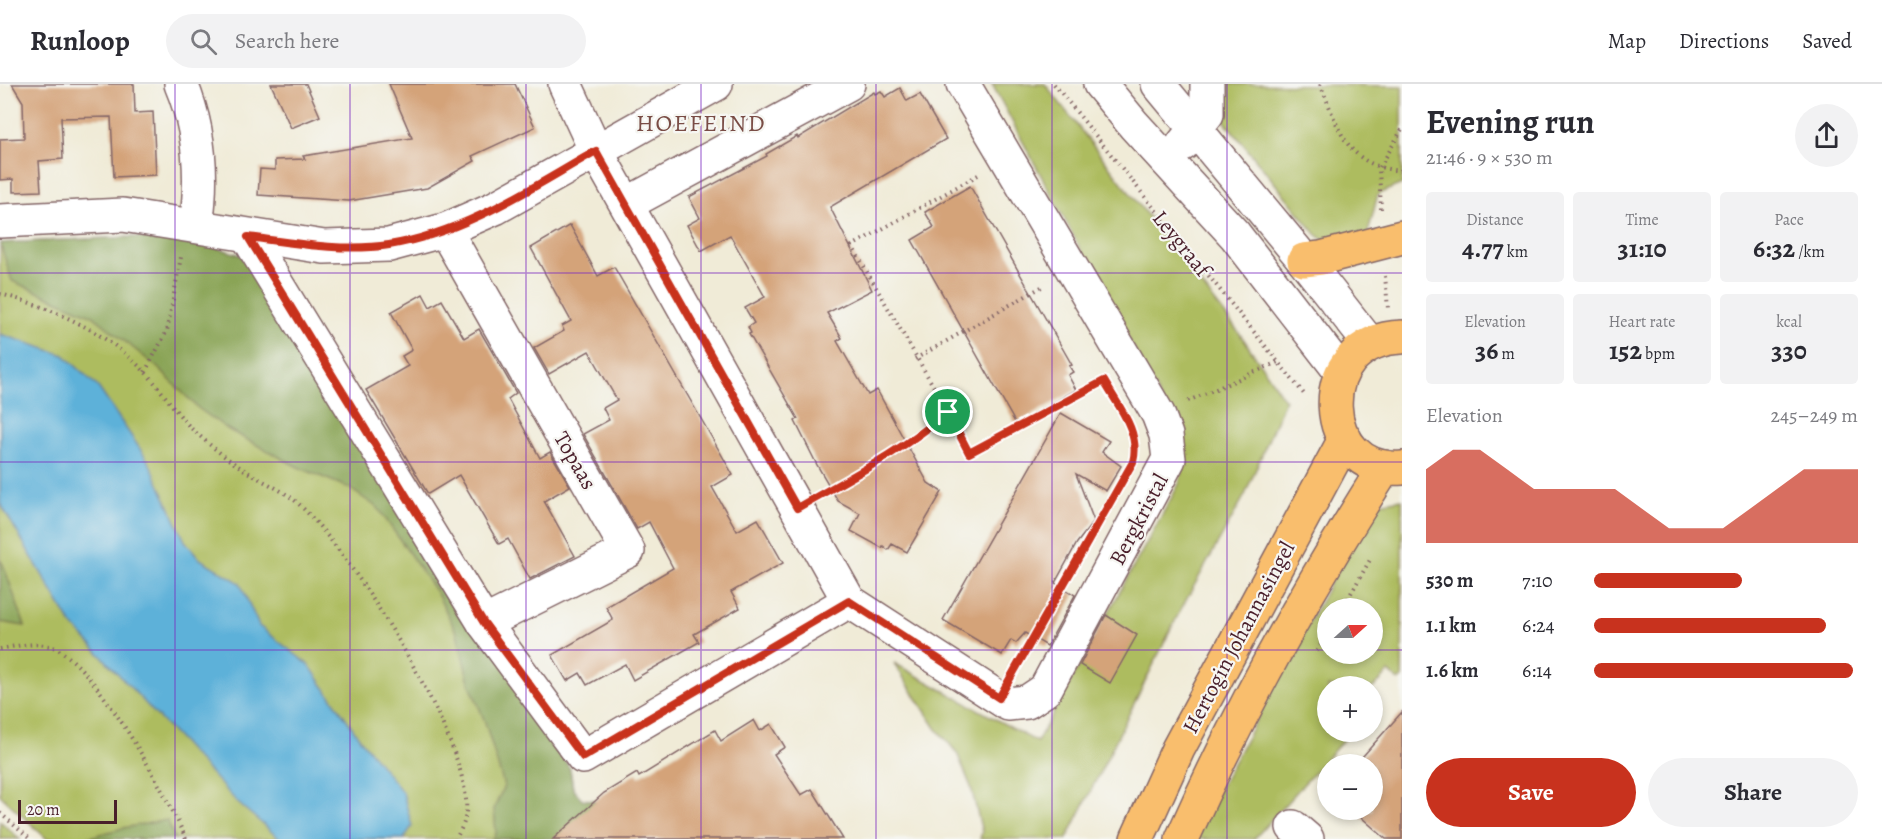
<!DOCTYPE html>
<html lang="en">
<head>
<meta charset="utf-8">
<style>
  :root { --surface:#fff; --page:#f2f2f3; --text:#2b2b33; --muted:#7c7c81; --line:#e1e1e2; --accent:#c8321e }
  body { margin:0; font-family:Alegreya,serif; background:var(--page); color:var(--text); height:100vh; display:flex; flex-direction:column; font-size:22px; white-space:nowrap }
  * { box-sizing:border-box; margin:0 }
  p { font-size:20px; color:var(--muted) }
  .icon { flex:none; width:33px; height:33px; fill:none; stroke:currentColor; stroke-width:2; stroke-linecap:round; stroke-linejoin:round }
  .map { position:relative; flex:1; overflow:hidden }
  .drawer { display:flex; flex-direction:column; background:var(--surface); width:480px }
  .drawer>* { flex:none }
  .needle { width:39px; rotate:69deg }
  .tools { position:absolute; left:1317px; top:514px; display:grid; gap:12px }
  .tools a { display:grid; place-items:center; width:66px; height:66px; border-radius:50%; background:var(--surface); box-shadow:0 3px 9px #0003; font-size:30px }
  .scale { position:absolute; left:18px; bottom:15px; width:99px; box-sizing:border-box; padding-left:6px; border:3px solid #4a1f2b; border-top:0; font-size:16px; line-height:21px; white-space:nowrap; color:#4a1f2b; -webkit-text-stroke:4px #f6f6f2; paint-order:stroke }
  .pin { position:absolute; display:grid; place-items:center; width:51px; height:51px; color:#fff; margin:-26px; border:3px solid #fff; border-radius:50%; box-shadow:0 2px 6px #0007 }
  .round { display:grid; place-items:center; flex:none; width:63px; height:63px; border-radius:32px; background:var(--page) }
  .overview { display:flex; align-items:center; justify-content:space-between; height:102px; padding:0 24px }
  h1 { font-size:33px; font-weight:700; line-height:45px }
  .metrics { display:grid; grid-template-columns:repeat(3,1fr); gap:9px; height:102px; padding:6px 24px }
  .metrics div { display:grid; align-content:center; border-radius:6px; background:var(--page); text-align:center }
  .metrics b { font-size:26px; font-weight:700 }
  .metrics small { font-size:16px; font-weight:400 }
  .metrics p { font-size:16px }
  .chart { height:168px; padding:12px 24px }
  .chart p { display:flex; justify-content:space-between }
  .chart svg { width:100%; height:108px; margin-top:6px; fill:var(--accent); opacity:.7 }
  .action { display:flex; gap:12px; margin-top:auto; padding:12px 24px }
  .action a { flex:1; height:69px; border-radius:36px; background:var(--accent); color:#fff; font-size:24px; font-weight:700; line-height:69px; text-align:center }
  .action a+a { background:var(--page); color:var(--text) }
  ul { padding:0 24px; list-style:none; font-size:20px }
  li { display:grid; grid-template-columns:96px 72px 1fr; align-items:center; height:45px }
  li i { height:15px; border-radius:8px; background:var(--accent) }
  header { display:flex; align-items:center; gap:36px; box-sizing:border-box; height:84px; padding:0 30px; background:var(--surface); border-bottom:2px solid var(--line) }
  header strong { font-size:28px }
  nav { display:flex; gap:33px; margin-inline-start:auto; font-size:21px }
  .search { width:420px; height:54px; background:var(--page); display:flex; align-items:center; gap:15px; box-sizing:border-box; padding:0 21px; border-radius:33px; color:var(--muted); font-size:22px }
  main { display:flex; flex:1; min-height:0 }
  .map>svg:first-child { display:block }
  .green { fill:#adbc5f; stroke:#7c6e45; stroke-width:1.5; fill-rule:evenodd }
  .forest { fill:#8aa456; stroke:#6a6240; stroke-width:1.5 }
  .water { fill:#5db1d9; stroke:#546882; stroke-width:1.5 }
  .building { fill:#d4a379 }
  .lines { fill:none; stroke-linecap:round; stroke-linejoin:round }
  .minor-casing { stroke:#846667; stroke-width:36 }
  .major-casing { stroke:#846667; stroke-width:36 }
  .path { stroke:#846667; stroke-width:4; stroke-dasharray:1.5 4.5; stroke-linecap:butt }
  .minor { stroke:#fff; stroke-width:33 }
  .major { stroke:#f9be6d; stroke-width:33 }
  .route-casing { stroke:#fff; stroke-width:12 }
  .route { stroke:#c8321e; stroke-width:8 }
  .grid { fill:none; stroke:#7b2cbf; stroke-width:1.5; stroke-opacity:0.55 }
  .labels { text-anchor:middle; stroke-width:4.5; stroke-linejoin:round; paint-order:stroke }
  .street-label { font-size:22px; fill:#4a1f2b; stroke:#f6f6f2 }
  .neighbourhood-label { font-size:24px; letter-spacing:1.5px; fill:#7a4d46; stroke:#f6f6f2 }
</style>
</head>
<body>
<header>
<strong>Runloop</strong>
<div class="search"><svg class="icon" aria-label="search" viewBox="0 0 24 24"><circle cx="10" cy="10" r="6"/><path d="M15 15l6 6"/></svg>Search here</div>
<nav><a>Map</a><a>Directions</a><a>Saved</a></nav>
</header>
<main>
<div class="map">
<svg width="1402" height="755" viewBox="0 0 1402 755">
  <rect width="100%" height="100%" fill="#f6f6f2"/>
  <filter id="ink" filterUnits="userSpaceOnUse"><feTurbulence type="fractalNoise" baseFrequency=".0167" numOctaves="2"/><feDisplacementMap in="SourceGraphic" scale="12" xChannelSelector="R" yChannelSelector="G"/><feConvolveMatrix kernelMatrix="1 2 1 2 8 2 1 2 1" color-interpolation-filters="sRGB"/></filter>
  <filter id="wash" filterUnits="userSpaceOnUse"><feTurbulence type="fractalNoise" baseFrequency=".008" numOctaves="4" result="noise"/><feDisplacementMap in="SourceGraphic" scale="24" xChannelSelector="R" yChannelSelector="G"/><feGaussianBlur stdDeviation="1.35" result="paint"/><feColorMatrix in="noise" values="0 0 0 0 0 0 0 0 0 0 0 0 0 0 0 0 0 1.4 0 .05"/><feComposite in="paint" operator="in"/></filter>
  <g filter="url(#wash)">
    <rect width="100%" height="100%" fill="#f0ebd7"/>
    <g class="green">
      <path d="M 992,0 L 1045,0 L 1240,250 L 1285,316 L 1245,411 L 1180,527 L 1067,755 L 980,755 L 982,748 L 971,703 L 957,669 L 936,644 L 894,579 L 1037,658 L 1179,400 L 1184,373 L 1179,349 Z"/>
      <path d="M 1229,0 L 1402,2 L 1402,100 L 1378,110 L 1367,153 L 1331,162 L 1316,150 L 1218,29 Z"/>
      <path d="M 134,153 L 407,422 L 570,685 L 573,705 L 581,715 L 538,755 L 47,755 L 0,711 L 0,159 Z"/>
      <path d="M 1402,415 L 1402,594 L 1399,597 L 1389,588 L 1373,604 L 1328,603 L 1328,648 L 1345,648 L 1348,651 L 1254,755 L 1192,755 L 1373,420 ZM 1328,525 L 1372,525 L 1372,570 L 1328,570 Z"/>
      <path d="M 0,737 L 20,755 L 0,755 Z"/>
    </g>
    <g class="forest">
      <path d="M 134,153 L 202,159 L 241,171 L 407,422 L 570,685 L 573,705 L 582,715 L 599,717 L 595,755 L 493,755 L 496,749 L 494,725 L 504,702 L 485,638 L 469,598 L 457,549 L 436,508 L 378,424 L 349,404 L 298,383 L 229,346 L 198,324 L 157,283 L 93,232 L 12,197 L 0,159 Z"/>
      <path d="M 0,476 L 3,480 L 25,542 L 0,538 Z"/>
      <path d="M 167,736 L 175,755 L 83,755 L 123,744 Z"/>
    </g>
    <path class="water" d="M 0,250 L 64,271 L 98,303 L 149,378 L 185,457 L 200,475 L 240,499 L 259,542 L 309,581 L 361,656 L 403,709 L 412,742 L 404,755 L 280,755 L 238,719 L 70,538 L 0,419 Z"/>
    <g id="blocks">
      <g class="building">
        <path d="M 12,0 L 134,0 L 135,29 L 153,28 L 156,91 L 114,93 L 111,33 L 61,34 L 63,75 L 39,77 L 41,107 L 13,108 L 13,95 L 0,96 L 0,55 L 24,54 L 23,18 Z"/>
        <path d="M 271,0 L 306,0 L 320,32 L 291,44 Z"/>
        <path d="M 389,0 L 515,0 L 535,43 L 472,72 L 475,77 L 427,104 L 349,117 L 258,111 L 260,85 L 275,86 L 275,76 L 305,75 L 303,72 L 412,54 Z"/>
        <path d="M 900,4 L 907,17 L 920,10 L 946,55 L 830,123 L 872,206 L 827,229 L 842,254 L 837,257 L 868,311 L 877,306 L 928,399 L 942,408 L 907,468 L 892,460 L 888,466 L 883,462 L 882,464 L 851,447 L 860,429 L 838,417 L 817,381 L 795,337 L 798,335 L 749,250 L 751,249 L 748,243 L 754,239 L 745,224 L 765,213 L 730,151 L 701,167 L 687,141 L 700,134 L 689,113 L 767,72 L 766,70 L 797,52 L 798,54 L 874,8 L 875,10 L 881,7 L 885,13 Z"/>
        <path d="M 970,102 L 1072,281 L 1069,282 L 1073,288 L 1068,291 L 1076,306 L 1016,340 L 912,156 L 934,143 L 925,128 Z"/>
        <path d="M 570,141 L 598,192 L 614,183 L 720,368 L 733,391 L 712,403 L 737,447 L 758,435 L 783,479 L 731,508 L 740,524 L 694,550 L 699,558 L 633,596 L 625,580 L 587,601 L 580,589 L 567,597 L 552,571 L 613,536 L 606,523 L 673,484 L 649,438 L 637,445 L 583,350 L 609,336 L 603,324 L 617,316 L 589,267 L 549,290 L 534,264 L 564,247 L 562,242 L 571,237 L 531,164 Z"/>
        <path d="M 423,210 L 430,223 L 442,216 L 464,254 L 479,245 L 516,309 L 508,315 L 540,374 L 550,368 L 570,402 L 544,417 L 575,472 L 530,495 L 508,455 L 499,460 L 459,391 L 428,410 L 366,306 L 408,282 L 402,272 L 412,266 L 391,228 Z"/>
        <path d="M 1061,329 L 1109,357 L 1102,368 L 1121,382 L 1106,407 L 1076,390 L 1094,437 L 1077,459 L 1055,499 L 1075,511 L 1047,562 L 1025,549 L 1016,559 L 1011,556 L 1002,571 L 943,536 Z"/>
        <path d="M 1106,531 L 1137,551 L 1110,599 L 1080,581 Z"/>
        <path d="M 1402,628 L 1402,755 L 1386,755 L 1353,726 L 1372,726 L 1372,681 L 1355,681 Z"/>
        <path d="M 754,636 L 760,647 L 771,640 L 785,663 L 774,670 L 801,711 L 812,705 L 843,755 L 553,755 L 604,709 L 637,689 L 639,693 L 715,646 L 721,657 Z"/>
      </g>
    </g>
  </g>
  <g filter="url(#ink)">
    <use href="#blocks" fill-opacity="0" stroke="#846667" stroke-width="1.5"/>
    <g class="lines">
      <g class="minor-casing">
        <g id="minor">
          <path d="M 181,0 C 200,45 203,94 196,142"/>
          <path d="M 1100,0 L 1134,41 L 1235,151 L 1341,288"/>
          <path d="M 1158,0 L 1304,176 L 1370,260"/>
          <path d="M 1183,60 L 1207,30 L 1207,0"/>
          <path d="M 627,120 L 848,0"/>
          <path d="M 0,137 L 123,131 L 324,163 L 389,161 L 445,146 L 495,124 L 716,0"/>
          <path d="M 445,146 L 628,467 L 484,539"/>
          <path d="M 248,153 L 484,539 L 583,673 L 849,517 L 596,67 L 565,0"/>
          <path d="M 849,517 L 1008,620 L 1027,618 L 1045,606 L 1169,375 L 1166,351 L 1158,330 L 963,0"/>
          <path d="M 1293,743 L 1307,755"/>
        </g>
      </g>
      <g class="major-casing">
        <g id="major">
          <path d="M 1304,176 L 1321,174 L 1402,153"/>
          <path d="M 1402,253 C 1308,256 1318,391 1402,384"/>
          <path d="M 1137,755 L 1178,665 L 1345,355"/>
          <path d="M 1182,755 C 1240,625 1309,502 1385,383"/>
        </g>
      </g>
      <g class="path">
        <path d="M 1054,0 L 1304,310"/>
        <path d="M 1320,0 C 1340,46 1345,82 1402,87"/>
        <path d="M 978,91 L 852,162 L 963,353 L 969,369 L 1101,299"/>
        <path d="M 1381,125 L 1379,85 L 1402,45"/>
        <path d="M 1385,192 L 1388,224"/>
        <path d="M 0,210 C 54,224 107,248 146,289 C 163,307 175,328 192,345 C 208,360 228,376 246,387 C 261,397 279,404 293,415 C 344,456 481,670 465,734 C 464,741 459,748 456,755"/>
        <path d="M 915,275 L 1045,201"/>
        <path d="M 145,288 L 167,247 L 181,173"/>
        <path d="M 1188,317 L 1278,278"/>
        <path d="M 826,407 L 924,349 L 948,329"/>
        <path d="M 1342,525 L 1370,476"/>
        <path d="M 0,565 C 17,562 33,558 50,562 C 93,574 168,713 186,755"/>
        <path d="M 1317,567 L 1328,549"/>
        <path d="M 1016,584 L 1024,569"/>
        <path d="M 0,729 L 30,755"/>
      </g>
      <use href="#minor" class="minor"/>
      <use href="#major" class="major"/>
    </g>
  </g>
  <g class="lines" filter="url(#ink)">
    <g class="route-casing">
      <path id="route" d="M 596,67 L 797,424 C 849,394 902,367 948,328 L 969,369 L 1104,297 C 1118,322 1141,348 1133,378 L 999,614 L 849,517 L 583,673 L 484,539 L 248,153 C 294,159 343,168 389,161 C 465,149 531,104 596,67 Z"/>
    </g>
    <use href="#route" class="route"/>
  </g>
  <path class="grid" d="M 175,0 L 175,755M 350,0 L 350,755M 526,0 L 526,755M 701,0 L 701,755M 876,0 L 876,755M 1052,0 L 1052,755M 1227,0 L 1227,755M 0,189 L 1402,189M 0,378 L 1402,378M 0,566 L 1328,566M 1372,566 L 1402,566"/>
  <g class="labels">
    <g class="street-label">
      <text transform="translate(1182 159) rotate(51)" y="8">Leygraaf</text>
      <text transform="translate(576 376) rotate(60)" y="8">Topaas</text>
      <text transform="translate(1138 435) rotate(-62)" y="8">Bergkristal</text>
      <text transform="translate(1238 553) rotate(-62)" y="8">Hertogin Johannasingel</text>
    </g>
    <g class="neighbourhood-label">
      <text x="701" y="47">HOEFEIND</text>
    </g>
  </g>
</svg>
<div class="tools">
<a><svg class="needle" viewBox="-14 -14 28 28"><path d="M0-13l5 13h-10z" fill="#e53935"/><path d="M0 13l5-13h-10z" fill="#7c7c81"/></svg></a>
<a>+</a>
<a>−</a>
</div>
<div class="scale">20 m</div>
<div class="pin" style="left:948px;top:328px;background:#1e9e55"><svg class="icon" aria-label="arrive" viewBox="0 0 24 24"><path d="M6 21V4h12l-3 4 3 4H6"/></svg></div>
</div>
<section class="drawer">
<div class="overview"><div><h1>Evening run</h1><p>21:46 · 9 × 530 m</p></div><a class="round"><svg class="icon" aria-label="share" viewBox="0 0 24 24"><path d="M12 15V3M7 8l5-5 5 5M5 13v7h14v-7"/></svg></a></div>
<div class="metrics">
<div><p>Distance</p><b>4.77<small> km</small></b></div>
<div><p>Time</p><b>31:10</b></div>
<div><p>Pace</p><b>6:32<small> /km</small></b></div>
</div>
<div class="metrics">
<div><p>Elevation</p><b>36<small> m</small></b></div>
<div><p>Heart rate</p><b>152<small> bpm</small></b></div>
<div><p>kcal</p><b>330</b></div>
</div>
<div class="chart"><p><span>Elevation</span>245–249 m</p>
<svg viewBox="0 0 160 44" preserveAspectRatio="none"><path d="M0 44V14L10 6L20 6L30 14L40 22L50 22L60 22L70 22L80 30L90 38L100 38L110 38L120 30L130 22L140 14L150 14L160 14V44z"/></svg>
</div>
<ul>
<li><b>530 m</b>7:10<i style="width:56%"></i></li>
<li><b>1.1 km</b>6:24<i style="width:88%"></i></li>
<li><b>1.6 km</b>6:14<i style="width:98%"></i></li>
</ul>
<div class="action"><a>Save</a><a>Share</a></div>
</section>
</main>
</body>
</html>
